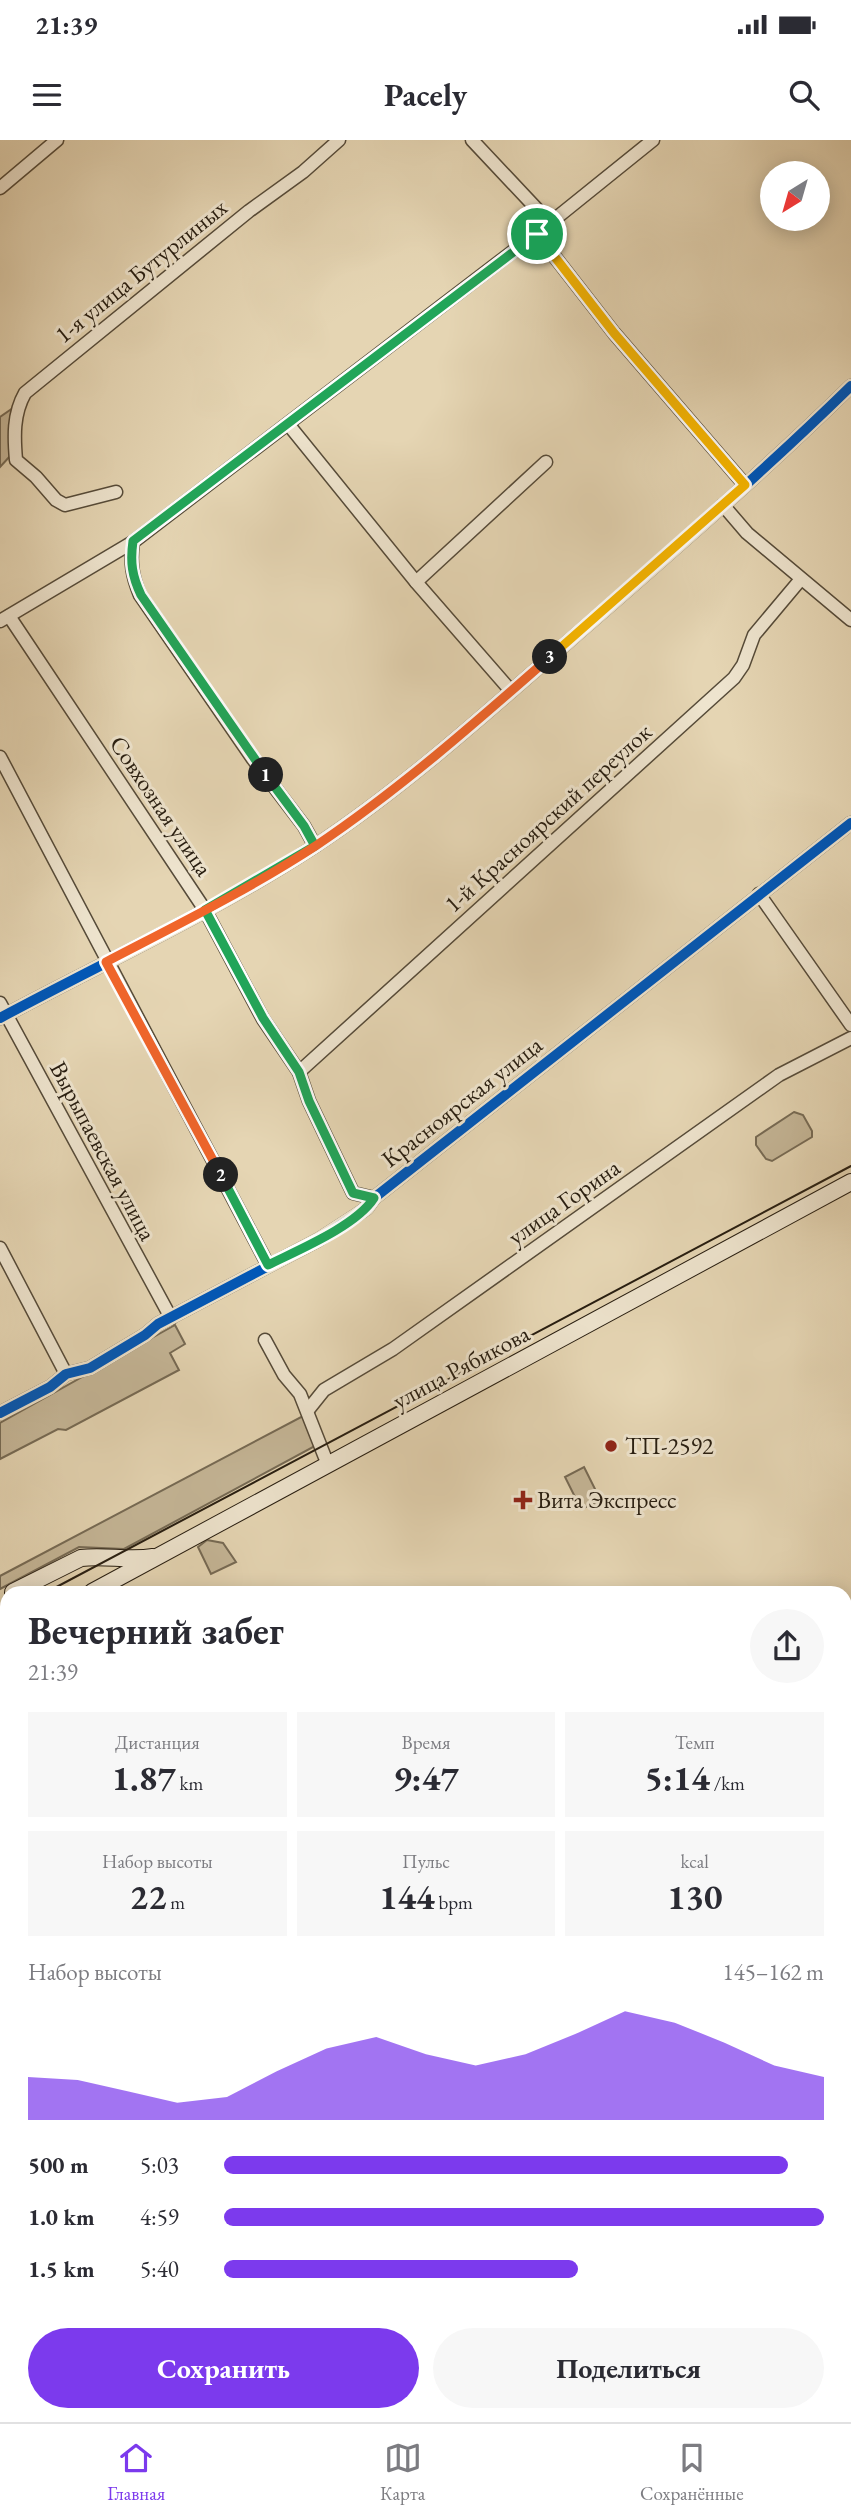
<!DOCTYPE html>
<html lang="ru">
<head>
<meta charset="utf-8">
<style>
  :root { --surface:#fff; --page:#f7f7f7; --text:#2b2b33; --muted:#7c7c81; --line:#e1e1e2; --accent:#7c3aed }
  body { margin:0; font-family:"EB Garamond",serif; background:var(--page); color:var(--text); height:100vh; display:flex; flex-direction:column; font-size:26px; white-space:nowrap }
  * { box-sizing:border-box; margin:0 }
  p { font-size:23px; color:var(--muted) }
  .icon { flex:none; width:38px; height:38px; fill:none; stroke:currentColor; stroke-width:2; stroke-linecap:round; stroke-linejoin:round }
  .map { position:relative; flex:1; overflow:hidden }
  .details { position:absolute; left:0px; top:1446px; width:852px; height:836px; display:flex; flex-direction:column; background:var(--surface); border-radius:21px 21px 0 0; box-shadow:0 4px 18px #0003 }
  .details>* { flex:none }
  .needle { width:46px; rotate:217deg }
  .fabs { position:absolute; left:760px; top:21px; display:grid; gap:14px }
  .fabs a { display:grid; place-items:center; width:70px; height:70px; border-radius:50%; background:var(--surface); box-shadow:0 4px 18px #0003; font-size:35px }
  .pin { position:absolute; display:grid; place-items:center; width:60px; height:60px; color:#fff; margin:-30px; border:4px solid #fff; border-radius:50%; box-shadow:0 2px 7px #0007 }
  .km { position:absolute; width:35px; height:35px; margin:-18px; border-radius:50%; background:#222; color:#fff; font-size:19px; line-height:35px; text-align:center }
  .round { display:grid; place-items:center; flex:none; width:74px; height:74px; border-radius:37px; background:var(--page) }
  .head { display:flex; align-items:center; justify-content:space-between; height:119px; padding:0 28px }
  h1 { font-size:38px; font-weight:700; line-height:52px }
  .stats { display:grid; grid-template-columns:repeat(3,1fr); gap:10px; height:119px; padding:7px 28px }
  .stats div { display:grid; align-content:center; border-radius:0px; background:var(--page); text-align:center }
  .stats b { font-size:35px; font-weight:700 }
  .stats small { font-size:19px; font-weight:400 }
  .stats p { font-size:19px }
  .chart { height:196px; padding:14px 28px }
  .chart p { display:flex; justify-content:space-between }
  .chart svg { width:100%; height:126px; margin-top:7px; fill:var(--accent); opacity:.7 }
  .primary-button { display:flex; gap:14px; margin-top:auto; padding:14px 28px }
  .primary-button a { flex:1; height:80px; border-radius:42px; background:var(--accent); color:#fff; font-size:28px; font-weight:700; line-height:80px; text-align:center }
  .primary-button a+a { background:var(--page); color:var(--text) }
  ul { padding:0 28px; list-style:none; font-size:23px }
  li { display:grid; grid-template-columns:112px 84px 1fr; align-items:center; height:52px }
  li i { height:18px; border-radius:9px; background:var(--accent) }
  .status { display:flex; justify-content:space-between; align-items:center; height:49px; padding:0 35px; background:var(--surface); direction:ltr }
  .status svg { height:19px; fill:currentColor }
  header { display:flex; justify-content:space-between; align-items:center; height:91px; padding:0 28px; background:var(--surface); font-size:32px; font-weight:700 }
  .tabs { display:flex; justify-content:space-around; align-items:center; height:98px; border-top:2px solid var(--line); background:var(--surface); font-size:19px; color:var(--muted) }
  .tabs a { display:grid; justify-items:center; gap:4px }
  .tabs .selected { color:var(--accent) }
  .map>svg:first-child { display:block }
  .green { fill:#c5b697; stroke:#766a54; stroke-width:2 }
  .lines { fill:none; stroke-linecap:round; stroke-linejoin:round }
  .minor-casing { stroke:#564b39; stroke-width:15 }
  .tertiary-casing { stroke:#564b39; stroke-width:17 }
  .secondary-casing { stroke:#271d10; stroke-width:18 }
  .minor { stroke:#eee4ce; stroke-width:12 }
  .tertiary { stroke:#eee4ce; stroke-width:14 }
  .secondary { stroke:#eee4ce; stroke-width:16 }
  .tram { stroke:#271d10; stroke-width:2 }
  .cycleway-casing { stroke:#eee4ce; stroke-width:15 }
  .cycleway { stroke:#0057b8; stroke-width:10 }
  .split-1-casing { stroke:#fff; stroke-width:14 }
  .split-2-casing { stroke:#fff; stroke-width:14 }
  .split-3-casing { stroke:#fff; stroke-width:14 }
  .split-4-casing { stroke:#fff; stroke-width:14 }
  .split-1 { stroke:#22a559; stroke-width:9 }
  .split-2 { stroke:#22a559; stroke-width:9 }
  .split-3 { stroke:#f0652b; stroke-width:9 }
  .split-4 { stroke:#f5b400; stroke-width:9 }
  .poi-dot { fill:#8f2418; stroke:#eee4ce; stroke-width:2.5 }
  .labels { text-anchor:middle; stroke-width:6; stroke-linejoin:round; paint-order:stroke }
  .street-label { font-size:24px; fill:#271d10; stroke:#eee4ce }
  .poi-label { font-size:24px; fill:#271d10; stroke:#eee4ce; text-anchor:start }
</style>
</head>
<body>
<div class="status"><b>21:39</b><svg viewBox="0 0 49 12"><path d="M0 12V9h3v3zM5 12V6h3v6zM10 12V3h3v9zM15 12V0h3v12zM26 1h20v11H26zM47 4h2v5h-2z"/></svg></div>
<header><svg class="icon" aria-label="menu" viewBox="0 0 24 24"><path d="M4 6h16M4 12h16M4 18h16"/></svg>Pacely<svg class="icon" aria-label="search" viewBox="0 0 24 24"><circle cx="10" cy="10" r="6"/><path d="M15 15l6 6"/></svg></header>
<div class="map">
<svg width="851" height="2282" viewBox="0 0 851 2282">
  <rect width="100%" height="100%" fill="#e5d5b3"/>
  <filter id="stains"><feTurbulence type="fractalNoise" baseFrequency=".00286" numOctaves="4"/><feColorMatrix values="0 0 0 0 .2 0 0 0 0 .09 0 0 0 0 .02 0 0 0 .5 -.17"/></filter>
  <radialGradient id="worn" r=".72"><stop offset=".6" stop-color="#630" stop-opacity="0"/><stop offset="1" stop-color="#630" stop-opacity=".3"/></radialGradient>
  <g class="green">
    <path d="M 13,268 L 11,315 L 0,327 L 0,277 Z"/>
    <path d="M 794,972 L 803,975 L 812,991 L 812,997 L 772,1021 L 766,1019 L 756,1005 L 756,997 Z"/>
    <path d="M 175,1185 L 185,1204 L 170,1213 L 179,1230 L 66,1290 L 58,1289 L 0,1319 L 0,1283 Z"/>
    <path d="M 305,1275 L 315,1306 L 124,1409 L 79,1407 L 0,1449 L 0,1436 Z"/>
    <path d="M 584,1327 L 600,1359 L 599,1362 L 581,1369 L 565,1337 Z"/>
    <path d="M 207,1400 L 223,1403 L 236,1422 L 211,1434 L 198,1407 Z"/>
    <path d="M 7,1792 L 7,1847 L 0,1834 L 0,1795 Z"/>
    <path d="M 851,1978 L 851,2013 L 845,2016 L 845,1981 Z"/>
    <path d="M 326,2275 L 385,2275 L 387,2282 L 328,2282 Z"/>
  </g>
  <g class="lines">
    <g class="minor-casing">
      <g id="minor">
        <path d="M 472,0 L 550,83"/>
        <path d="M 0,48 L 57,0"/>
        <path d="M 537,94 L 614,193 L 745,345"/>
        <path d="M 288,284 L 416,442 L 511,551"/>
        <path d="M 116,352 L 65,365 L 56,360 L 36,337 L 16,320 C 14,297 13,274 25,253 L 249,71 L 303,32 L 339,0"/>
        <path d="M 723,365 L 747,393 L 851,480"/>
        <path d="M 133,402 C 130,422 132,436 140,455 L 253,619 L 304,686 L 315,706"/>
        <path d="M 416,442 L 546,322"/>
        <path d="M 9,476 L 205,770 L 263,879 L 299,932 L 309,961 L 353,1053 L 374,1058"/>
        <path d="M 0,481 L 133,402 L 550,83 L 653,0"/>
        <path d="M 0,617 L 268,1125"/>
        <path d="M 759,754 L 851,885"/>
        <path d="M 0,863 L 171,1178"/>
        <path d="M 0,878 C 104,822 216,771 315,706 C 406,646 487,572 569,501 C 664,418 760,335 851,246"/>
        <path d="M 299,932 L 734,538 L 743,525 L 754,495 L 801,439"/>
        <path d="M 0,1108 L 66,1234"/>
        <path d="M 265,1200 L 284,1235 L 300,1254 L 328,1325"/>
        <path d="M 308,1270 L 324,1250 L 393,1209 L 779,935 L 851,898"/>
        <path d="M 0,1273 L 50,1247 L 66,1234 L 90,1228 L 145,1195 L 158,1184 L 318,1100 L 355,1076 L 367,1068 L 374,1058 L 421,1021 L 851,683"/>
      </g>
    </g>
    <g class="tertiary-casing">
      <g id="tertiary">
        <path d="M 0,1667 L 7,1680"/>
        <path d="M 315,2275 L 318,2282"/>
      </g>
    </g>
    <g class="secondary-casing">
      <g id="secondary">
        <path d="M 13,1452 L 81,1418 C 105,1415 129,1421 153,1417"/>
        <path d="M 92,1452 L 851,1042"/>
        <path d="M 0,1500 L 7,1496"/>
      </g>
    </g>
    <use href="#minor" class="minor"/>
    <use href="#tertiary" class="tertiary"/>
    <use href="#secondary" class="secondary"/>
    <g class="tram">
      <path d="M 47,1452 L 851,1026"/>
      <path d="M 0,1477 L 7,1473"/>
    </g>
    <g class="cycleway-casing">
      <g id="cycleway">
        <path d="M 0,878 C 104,822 216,771 315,706 C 406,646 487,572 569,501 C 664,418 760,335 851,246"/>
        <path d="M 0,1273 L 50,1247 L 66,1234 L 90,1228 L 145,1195 L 158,1184 L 318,1100 L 355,1076 L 367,1068 L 374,1058 L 421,1021 L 851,683"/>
      </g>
    </g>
    <use href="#cycleway" class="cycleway"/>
  </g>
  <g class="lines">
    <g class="split-1-casing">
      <path id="split-1" d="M 266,635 L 141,455 C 132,436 130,422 133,401 L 537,94"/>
    </g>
    <g class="split-2-casing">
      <path id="split-2" d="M 221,1035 L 268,1125 C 298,1110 356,1086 374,1058 L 353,1053 L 309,961 L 299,932 L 263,878 L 205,770 L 315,706 L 304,686 L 266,635"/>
    </g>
    <g class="split-3-casing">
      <path id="split-3" d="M 221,1035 L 106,822 C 177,785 250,749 317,705 C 400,649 475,583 550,517"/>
    </g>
    <g class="split-4-casing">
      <path id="split-4" d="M 537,94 L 614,193 L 745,345 L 550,517"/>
    </g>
    <use href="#split-1" class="split-1"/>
    <use href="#split-2" class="split-2"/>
    <use href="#split-3" class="split-3"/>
    <use href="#split-4" class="split-4"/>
  </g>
  <g class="poi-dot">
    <circle cx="611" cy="1306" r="7"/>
    <path d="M519.5 1349.5h7v7h7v7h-7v7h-7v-7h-7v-7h7z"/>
  </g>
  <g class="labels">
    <g class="street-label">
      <text transform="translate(141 131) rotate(-39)" y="8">1-я улица Бутурлиных</text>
      <text transform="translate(161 666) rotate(56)" y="8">Совхозная улица</text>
      <text transform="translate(548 678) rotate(-42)" y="8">1-й Красноярский переулок</text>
      <text transform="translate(462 962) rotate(-38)" y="8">Красноярская улица</text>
      <text transform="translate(103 1011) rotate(62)" y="8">Вырыпаевская улица</text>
      <text transform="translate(564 1062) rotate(-35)" y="8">улица Горина</text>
      <text transform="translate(461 1227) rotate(-28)" y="8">улица Рябикова</text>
    </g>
    <g class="poi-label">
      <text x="625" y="1314">ТП-2592</text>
      <text x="537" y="1368">Вита Экспресс</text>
    </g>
  </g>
  <rect width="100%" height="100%" filter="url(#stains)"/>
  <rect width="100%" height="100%" fill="url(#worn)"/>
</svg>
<div class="fabs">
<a><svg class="needle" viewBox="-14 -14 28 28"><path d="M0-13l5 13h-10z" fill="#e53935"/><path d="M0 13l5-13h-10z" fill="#7c7c81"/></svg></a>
</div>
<div class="pin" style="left:537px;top:94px;background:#1e9e55"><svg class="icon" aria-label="arrive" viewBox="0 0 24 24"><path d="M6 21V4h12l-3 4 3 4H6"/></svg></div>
<b class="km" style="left:266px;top:635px">1</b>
<b class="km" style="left:221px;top:1035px">2</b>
<b class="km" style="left:550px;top:517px">3</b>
<section class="details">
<div class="head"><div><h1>Вечерний забег</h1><p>21:39</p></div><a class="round"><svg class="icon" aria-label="share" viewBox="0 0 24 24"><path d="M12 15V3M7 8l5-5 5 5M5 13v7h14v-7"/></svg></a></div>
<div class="stats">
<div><p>Дистанция</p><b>1.87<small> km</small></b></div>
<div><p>Время</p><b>9:47</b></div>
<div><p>Темп</p><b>5:14<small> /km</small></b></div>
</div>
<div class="stats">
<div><p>Набор высоты</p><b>22<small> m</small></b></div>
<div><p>Пульс</p><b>144<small> bpm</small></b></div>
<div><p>kcal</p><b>130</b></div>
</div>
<div class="chart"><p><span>Набор высоты</span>145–162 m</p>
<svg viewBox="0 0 160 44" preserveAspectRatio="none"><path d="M0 44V29L10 30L20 34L30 38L40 36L50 27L60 19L70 15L80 21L90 25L100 21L110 14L120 6L130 10L140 17L150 25L160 29V44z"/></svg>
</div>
<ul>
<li><b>500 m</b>5:03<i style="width:94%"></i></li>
<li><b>1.0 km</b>4:59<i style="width:100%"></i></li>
<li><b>1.5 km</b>5:40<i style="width:59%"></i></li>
</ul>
<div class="primary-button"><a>Сохранить</a><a>Поделиться</a></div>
</section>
</div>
<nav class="tabs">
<a class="selected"><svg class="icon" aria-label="home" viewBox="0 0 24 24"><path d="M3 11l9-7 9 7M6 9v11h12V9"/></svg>Главная</a>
<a><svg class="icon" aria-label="map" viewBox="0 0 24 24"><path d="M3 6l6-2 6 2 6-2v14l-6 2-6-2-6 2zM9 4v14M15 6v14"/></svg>Карта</a>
<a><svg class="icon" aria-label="saved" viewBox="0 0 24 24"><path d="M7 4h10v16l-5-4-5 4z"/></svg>Сохранённые</a>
</nav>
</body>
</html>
